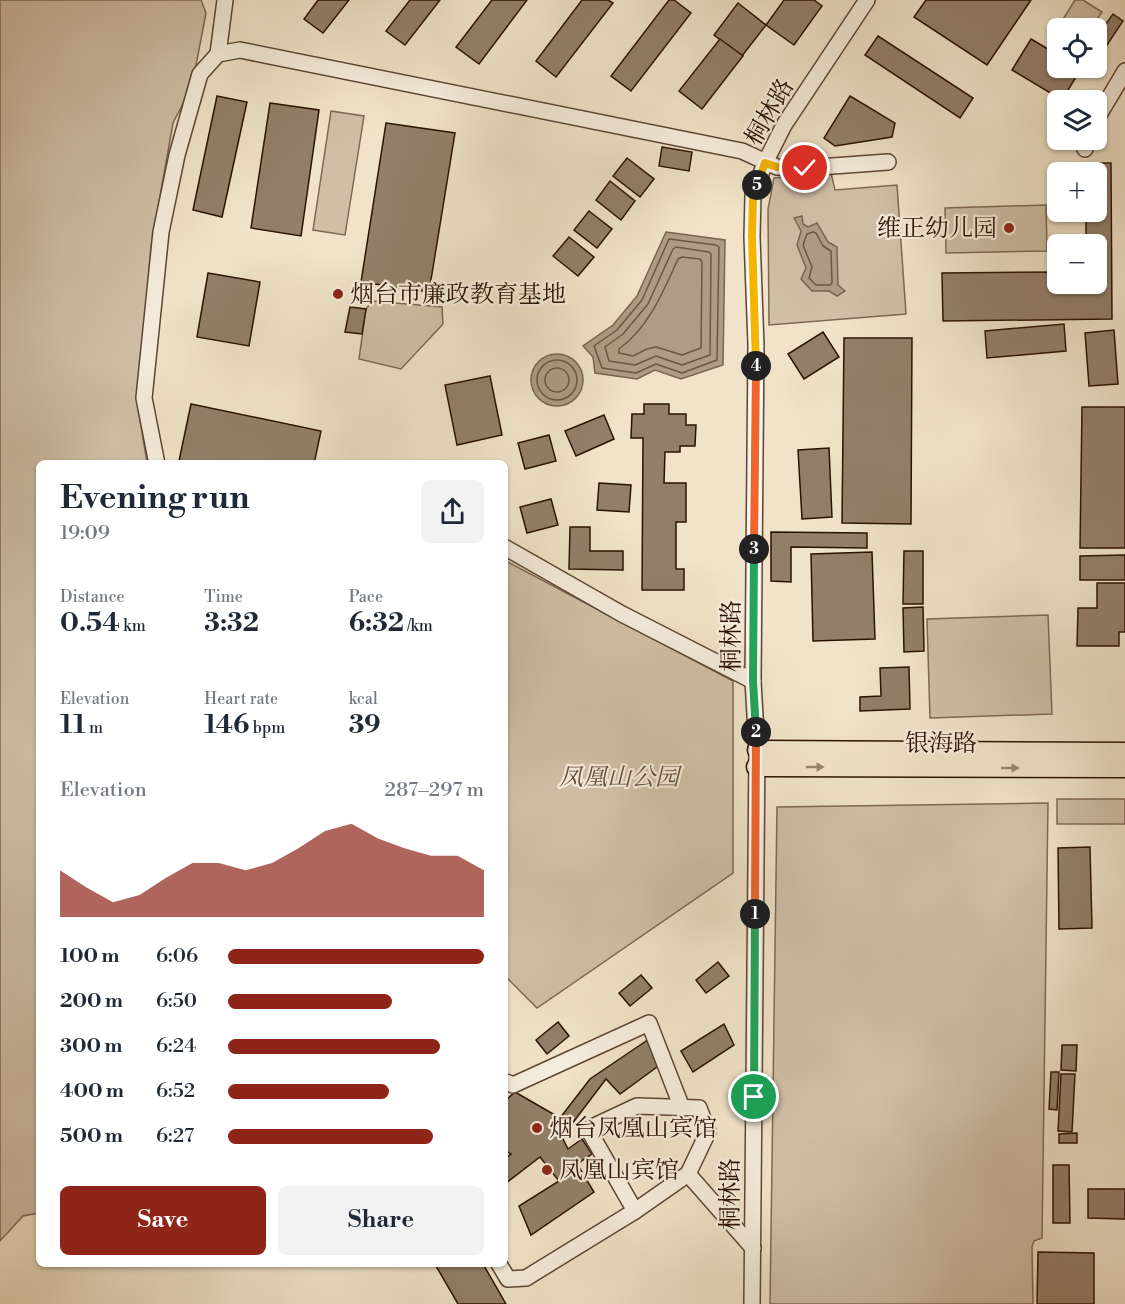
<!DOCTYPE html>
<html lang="en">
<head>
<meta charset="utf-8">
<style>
  :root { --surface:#fff; --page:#f2f2f3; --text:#1f2937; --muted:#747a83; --accent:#8f2418 }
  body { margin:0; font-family:"Libre Bodoni","Noto Serif SC",serif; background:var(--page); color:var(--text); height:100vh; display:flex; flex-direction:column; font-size:22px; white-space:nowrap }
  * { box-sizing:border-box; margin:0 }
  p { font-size:20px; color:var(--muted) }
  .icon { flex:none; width:33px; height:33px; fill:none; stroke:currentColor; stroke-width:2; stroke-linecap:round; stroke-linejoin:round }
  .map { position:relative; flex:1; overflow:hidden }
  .details { position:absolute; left:36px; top:460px; width:472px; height:807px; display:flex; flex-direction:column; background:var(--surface); border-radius:9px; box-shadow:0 2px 4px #0004 }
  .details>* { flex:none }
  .fabs { position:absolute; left:1047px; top:18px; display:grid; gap:12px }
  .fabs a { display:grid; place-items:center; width:60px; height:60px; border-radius:9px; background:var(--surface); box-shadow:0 2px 4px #0004; font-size:30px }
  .pin { position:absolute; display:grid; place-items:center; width:51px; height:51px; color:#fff; margin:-26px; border:3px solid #fff; border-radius:50%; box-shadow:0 2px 6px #0007 }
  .km { position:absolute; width:30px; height:30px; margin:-15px; border-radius:50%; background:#222; color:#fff; font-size:16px; line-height:30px; text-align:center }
  .round { display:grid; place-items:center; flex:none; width:63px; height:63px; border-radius:9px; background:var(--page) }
  .summary { display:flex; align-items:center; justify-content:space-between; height:102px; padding:0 24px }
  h1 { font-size:33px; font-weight:700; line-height:45px }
  .stats { display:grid; grid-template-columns:repeat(3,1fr); gap:9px; height:102px; padding:6px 24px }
  .stats div { display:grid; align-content:center }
  .stats b { font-size:26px; font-weight:700 }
  .stats small { font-size:16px; font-weight:400 }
  .stats p { font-size:16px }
  .chart { height:168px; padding:12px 24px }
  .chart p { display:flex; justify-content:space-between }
  .chart svg { width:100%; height:108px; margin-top:6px; fill:var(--accent); opacity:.7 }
  .action { display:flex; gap:12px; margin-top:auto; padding:12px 24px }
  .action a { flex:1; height:69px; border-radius:9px; background:var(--accent); color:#fff; font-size:24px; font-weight:700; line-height:69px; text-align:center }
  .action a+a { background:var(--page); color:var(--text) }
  ul { padding:0 24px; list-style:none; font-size:20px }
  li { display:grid; grid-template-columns:96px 72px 1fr; align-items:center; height:45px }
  li i { height:15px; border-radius:8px; background:var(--accent) }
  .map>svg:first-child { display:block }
  .green { fill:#cfbfa7; stroke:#7e6855; stroke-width:1.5 }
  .water { fill:#ad9c86; stroke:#796552; stroke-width:1.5 }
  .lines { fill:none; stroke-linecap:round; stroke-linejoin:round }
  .shore { stroke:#6c5744; stroke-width:1.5 }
  .building { fill:#927f6a; stroke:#2c1203; stroke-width:1.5 }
  .minor-casing { stroke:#5d4634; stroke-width:18 }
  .major-casing { stroke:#2c1203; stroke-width:21 }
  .minor { stroke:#f5eddc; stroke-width:15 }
  .major { stroke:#f0e3c9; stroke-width:18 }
  .oneway { fill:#988570 }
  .split-1-casing { stroke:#fff; stroke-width:12 }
  .split-2-casing { stroke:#fff; stroke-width:12 }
  .split-3-casing { stroke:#fff; stroke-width:12 }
  .split-4-casing { stroke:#fff; stroke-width:12 }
  .split-5-casing { stroke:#fff; stroke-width:12 }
  .split-6-casing { stroke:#fff; stroke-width:12 }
  .split-1 { stroke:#22a559; stroke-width:8 }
  .split-2 { stroke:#f0652b; stroke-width:8 }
  .split-3 { stroke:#22a559; stroke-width:8 }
  .split-4 { stroke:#f0652b; stroke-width:8 }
  .split-5 { stroke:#f5b400; stroke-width:8 }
  .split-6 { stroke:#f5b400; stroke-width:8 }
  .poi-dot { fill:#8f2418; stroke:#f5eddc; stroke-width:2 }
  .labels { text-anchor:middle; stroke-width:4.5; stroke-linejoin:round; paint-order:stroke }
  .street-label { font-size:24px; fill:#2c1203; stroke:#f5eddc }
  .poi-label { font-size:24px; fill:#2c1203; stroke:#f5eddc; text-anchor:start }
  .park-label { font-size:24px; font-style:italic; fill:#654f3c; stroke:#f5eddc }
</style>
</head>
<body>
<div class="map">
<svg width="1125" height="1304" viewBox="0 0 1125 1304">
  <rect width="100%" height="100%" fill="#f0e3c9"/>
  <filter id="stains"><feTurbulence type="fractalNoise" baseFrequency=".00333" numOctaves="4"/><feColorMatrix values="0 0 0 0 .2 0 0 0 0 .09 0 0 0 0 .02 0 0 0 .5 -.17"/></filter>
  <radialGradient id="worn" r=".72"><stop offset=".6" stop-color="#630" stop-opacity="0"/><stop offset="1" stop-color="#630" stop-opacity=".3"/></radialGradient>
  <g class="green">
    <path d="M 0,0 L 201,0 L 206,13 L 192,86 L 173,123 L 151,247 L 138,408 L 147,463 L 39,464 L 39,1213 L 23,1216 L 0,1241 Z"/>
    <path d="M 1075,0 L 1083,0 L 1102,12 L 1091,28 L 1057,29 Z"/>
    <path d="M 331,111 L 364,116 L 345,235 L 313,230 Z"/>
    <path d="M 823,173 L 831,173 L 835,190 L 897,185 L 906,314 L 769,325 L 768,209 L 774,178 Z"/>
    <path d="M 1046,205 L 1047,251 L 946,253 L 945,208 Z"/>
    <path d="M 372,301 L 442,307 L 443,324 L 401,369 L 359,359 L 366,309 Z"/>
    <path d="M 506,561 L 733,681 L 733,873 L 537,1008 L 506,977 Z"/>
    <path d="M 1048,615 L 1052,714 L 930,718 L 927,619 Z"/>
    <rect x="1057" y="799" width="68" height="25"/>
    <path d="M 1048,803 L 1042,1238 L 1034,1241 L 1032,1247 L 1033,1304 L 770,1304 L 777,807 Z"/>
  </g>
  <g class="water">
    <path d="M 802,216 L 803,224 L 808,227 L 817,223 L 828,242 L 837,247 L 838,285 L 845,291 L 837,296 L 829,291 L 812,291 L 801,279 L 806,268 L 797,245 L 801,231 L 794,218 Z"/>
    <path d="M 666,232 L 725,240 L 723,365 L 681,379 L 655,370 L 637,379 L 595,373 L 593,357 L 583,346 L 613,325 L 637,296 Z"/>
    <circle cx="557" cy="380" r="26"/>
  </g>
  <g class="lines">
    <g class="shore">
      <path d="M 813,232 L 816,233 L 823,246 L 831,251 L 832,283 L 830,285 L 816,285 L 809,278 L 812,267 L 803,245 L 807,234 Z"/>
      <path d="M 669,239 L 716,245 L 719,247 L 717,360 L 682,373 L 656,364 L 636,373 L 602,368 L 594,346 L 617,330 L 642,300 Z"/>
      <path d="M 676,247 L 709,252 L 711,254 L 710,355 L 682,365 L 656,356 L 635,365 L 609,361 L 605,347 L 623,334 L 648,304 L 673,249 Z"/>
      <path d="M 682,257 L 700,259 L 702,262 L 701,348 L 682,355 L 656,347 L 647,349 L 633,356 L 619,353 L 619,349 C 649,327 663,292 678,259 Z"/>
      <circle cx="557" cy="380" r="20"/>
      <circle cx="557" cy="380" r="12"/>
    </g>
  </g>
  <g class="building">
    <path d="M 318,0 L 349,0 L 323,33 L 304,19 Z"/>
    <path d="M 410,0 L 440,0 L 405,45 L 386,31 Z"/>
    <path d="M 492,0 L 527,0 L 479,64 L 456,47 Z"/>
    <path d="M 582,0 L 608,0 L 613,3 L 556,77 L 536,61 Z"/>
    <path d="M 669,0 L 674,0 L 691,13 L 631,91 L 611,76 Z"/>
    <path d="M 784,0 L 814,0 L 822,6 L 794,45 L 766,25 Z"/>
    <path d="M 926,0 L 1031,0 L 987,65 L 914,17 Z"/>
    <path d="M 738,3 L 766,25 L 742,56 L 714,35 Z"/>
    <path d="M 1113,14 L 1123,21 L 1101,54 L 1096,51 L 1096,38 Z"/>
    <path d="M 878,36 L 973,98 L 960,118 L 865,55 Z"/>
    <path d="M 720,39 L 743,56 L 702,109 L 679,91 Z"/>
    <path d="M 1031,39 L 1058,55 L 1058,68 L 1078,68 L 1081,69 L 1062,100 L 1012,70 Z"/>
    <path d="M 217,96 L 247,102 L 222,217 L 193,210 Z"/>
    <path d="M 850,96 L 895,123 L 892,137 L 835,146 L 824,138 Z"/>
    <path d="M 270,103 L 319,110 L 301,236 L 251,228 Z"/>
    <path d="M 386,123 L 455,133 L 429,292 L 361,282 Z"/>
    <path d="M 662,147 L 692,152 L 689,171 L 659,166 Z"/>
    <path d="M 627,158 L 654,179 L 640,197 L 613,176 Z"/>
    <path d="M 1086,163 L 1111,163 L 1112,319 L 943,321 L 942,273 L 1058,272 L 1058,284 L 1096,284 L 1096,244 L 1086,244 L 1086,212 L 1096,212 L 1096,172 L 1086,172 Z"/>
    <path d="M 610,181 L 635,201 L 621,220 L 596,200 Z"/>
    <path d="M 589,211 L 612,229 L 597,248 L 574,230 Z"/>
    <path d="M 569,237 L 594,257 L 578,276 L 553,256 Z"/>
    <path d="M 208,273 L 260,282 L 249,346 L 197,337 Z"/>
    <path d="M 350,307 L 366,309 L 362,334 L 345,332 Z"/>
    <path d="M 1064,324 L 1066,351 L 987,358 L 985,331 Z"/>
    <path d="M 1114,330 L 1118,384 L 1089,386 L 1085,333 Z"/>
    <path d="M 823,332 L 839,357 L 804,379 L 788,354 Z"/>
    <path d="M 844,338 L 912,338 L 911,524 L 842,523 Z"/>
    <path d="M 490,376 L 502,435 L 457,445 L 445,385 Z"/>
    <path d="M 191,404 L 321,431 L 314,464 L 190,464 L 179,461 Z"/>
    <path d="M 644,404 L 669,404 L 669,414 L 686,414 L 686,425 L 696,425 L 695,446 L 680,446 L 680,452 L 665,452 L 664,483 L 686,483 L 686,522 L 676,522 L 676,569 L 684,569 L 684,590 L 642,590 L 643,438 L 631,438 L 632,414 L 644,414 Z"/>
    <path d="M 1082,407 L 1125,407 L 1125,548 L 1080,548 Z"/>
    <path d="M 604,415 L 614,439 L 576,456 L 565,431 Z"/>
    <path d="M 549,435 L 556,461 L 525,469 L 518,443 Z"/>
    <path d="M 829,448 L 832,517 L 802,519 L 798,450 Z"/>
    <path d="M 599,483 L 631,485 L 629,512 L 597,510 Z"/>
    <path d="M 551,499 L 558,525 L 527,533 L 520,507 Z"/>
    <path d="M 570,527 L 590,527 L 590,551 L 623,551 L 623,570 L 569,569 Z"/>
    <path d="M 771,532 L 867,533 L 867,548 L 791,547 L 791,582 L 771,581 Z"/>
    <path d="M 904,551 L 923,551 L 923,604 L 903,604 Z"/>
    <path d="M 872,552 L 875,639 L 813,641 L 811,554 Z"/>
    <path d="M 1125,555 L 1125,580 L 1080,580 L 1080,556 Z"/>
    <path d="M 1097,583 L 1125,583 L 1125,632 L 1119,632 L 1119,646 L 1077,646 L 1078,608 L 1097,608 Z"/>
    <path d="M 923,607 L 924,651 L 904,652 L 903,608 Z"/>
    <path d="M 909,667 L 910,709 L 860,711 L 860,697 L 881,696 L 880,668 Z"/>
    <path d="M 1090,847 L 1092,928 L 1059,929 L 1058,848 Z"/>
    <path d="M 718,962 L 729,976 L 706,993 L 696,980 Z"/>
    <path d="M 641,975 L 652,988 L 630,1006 L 619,993 Z"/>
    <path d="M 558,1022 L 569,1036 L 547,1054 L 536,1040 Z"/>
    <path d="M 724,1024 L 734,1045 L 693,1072 L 681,1051 Z"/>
    <path d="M 649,1039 L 661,1064 L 620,1094 L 606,1079 L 562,1137 L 568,1149 L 582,1139 L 592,1154 L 577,1164 L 594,1192 L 531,1235 L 519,1206 L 559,1181 L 540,1157 L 506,1183 L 506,1158 L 511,1154 L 506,1151 L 506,1100 L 515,1092 L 560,1118 L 590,1079 Z"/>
    <path d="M 1062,1045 L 1077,1045 L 1076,1071 L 1061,1070 Z"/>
    <path d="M 1051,1072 L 1059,1072 L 1057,1110 L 1049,1109 Z"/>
    <path d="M 1061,1074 L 1075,1074 L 1072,1132 L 1058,1131 Z"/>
    <path d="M 1077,1133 L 1077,1143 L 1059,1143 L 1059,1134 Z"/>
    <path d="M 1053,1165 L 1069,1165 L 1070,1223 L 1053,1223 Z"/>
    <path d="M 1088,1189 L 1125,1189 L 1125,1219 L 1088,1218 Z"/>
    <path d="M 1038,1252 L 1094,1253 L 1094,1304 L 1037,1304 Z"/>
    <path d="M 439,1264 L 483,1264 L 506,1304 L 458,1304 L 436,1266 Z"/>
  </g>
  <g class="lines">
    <g class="minor-casing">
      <g id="minor">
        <path d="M 218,54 L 225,0"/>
        <path d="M 1096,120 L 1125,71"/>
        <path d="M 1085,149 L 1086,140"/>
        <path d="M 157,464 L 144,398 L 161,232 L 177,155 L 200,74 L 218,54 L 240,50 L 742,151 L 777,167 L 805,168 L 888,162"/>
        <path d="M 506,548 L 622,614 L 753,681"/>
        <path d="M 506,1082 L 513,1085 L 649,1023 L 682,1108"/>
        <path d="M 635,1211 L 688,1174"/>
        <path d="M 499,1264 L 508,1279 L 526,1278 L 635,1211 L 588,1129 L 637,1106 L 699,1108 L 708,1132 L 688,1174 L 753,1248"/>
        <path d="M 752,1304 L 757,750 L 753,681 L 756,345 L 752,237 L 753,195 L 765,163 L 784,125 L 867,0"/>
      </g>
    </g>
    <g class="major-casing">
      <g id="major">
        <path d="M 757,750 L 1125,752"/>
        <path d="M 756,767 L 1125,768"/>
      </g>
    </g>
    <use href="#minor" class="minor"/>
    <use href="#major" class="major"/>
  </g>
  <defs><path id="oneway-solid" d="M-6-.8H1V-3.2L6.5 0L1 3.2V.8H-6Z" transform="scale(1.5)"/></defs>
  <g class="oneway">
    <use href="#oneway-solid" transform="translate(815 767)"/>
    <use href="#oneway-solid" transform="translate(1010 768)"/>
  </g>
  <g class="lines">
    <g class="split-1-casing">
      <path id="split-1" d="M 754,1097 L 755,914"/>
    </g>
    <g class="split-2-casing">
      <path id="split-2" d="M 755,914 L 756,732"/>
    </g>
    <g class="split-3-casing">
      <path id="split-3" d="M 754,549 L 753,681 L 756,732"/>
    </g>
    <g class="split-4-casing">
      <path id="split-4" d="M 754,549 L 756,366"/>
    </g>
    <g class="split-5-casing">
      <path id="split-5" d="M 756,366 L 752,237 L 753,195 L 757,185"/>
    </g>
    <g class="split-6-casing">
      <path id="split-6" d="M 757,185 L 765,163 L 777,167 L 805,168"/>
    </g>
    <use href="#split-1" class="split-1"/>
    <use href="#split-2" class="split-2"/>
    <use href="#split-3" class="split-3"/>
    <use href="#split-4" class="split-4"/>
    <use href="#split-5" class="split-5"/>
    <use href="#split-6" class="split-6"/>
  </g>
  <g class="poi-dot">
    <circle cx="1009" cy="228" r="6"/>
    <circle cx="338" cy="294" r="6"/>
    <circle cx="537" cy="1128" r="6"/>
    <circle cx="547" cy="1170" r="6"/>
  </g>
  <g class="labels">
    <g class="street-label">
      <text transform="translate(769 112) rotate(-60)" y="8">桐林路</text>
      <text transform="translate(731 636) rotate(-90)" y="8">桐林路</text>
      <text x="941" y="751">银海路</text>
      <text transform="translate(730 1194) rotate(-90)" y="8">桐林路</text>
    </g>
    <g class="poi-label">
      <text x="997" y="236" text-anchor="end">维正幼儿园</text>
      <text x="350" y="302">烟台市廉政教育基地</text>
      <text x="549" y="1136">烟台凤凰山宾馆</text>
      <text x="559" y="1178">凤凰山宾馆</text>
    </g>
    <g class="park-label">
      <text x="619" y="785">凤凰山公园</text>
    </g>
  </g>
  <rect width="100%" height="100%" filter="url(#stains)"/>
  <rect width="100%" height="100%" fill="url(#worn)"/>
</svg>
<div class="fabs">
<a><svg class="icon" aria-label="locate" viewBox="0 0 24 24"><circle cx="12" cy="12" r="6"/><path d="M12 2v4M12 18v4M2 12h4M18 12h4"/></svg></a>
<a><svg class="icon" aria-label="layers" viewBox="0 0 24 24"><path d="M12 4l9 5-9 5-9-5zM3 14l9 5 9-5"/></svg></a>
<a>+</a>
<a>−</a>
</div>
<div class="pin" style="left:754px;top:1097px;background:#1e9e55"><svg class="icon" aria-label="arrive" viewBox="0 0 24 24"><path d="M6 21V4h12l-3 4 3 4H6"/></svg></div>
<div class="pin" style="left:805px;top:168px;background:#d93025"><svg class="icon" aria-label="check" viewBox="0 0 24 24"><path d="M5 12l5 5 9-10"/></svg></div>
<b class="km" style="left:755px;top:914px">1</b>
<b class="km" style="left:756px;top:732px">2</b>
<b class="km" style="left:754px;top:549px">3</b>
<b class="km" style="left:756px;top:366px">4</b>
<b class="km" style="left:757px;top:185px">5</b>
<section class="details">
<div class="summary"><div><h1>Evening run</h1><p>19:09</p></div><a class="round"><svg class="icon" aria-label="share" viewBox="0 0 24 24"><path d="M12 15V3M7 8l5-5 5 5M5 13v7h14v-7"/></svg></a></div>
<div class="stats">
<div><p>Distance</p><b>0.54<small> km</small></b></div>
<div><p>Time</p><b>3:32</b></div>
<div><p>Pace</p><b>6:32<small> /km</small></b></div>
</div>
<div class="stats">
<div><p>Elevation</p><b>11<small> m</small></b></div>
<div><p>Heart rate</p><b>146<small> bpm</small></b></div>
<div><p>kcal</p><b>39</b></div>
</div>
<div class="chart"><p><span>Elevation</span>287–297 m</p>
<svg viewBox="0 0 160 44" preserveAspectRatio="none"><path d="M0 44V25L10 32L20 38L30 35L40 28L50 22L60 22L70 25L80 22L90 16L100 9L110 6L120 12L130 16L140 19L150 19L160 25V44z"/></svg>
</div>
<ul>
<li><b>100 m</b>6:06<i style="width:100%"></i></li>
<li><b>200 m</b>6:50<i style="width:64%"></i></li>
<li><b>300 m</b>6:24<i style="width:83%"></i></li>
<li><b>400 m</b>6:52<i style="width:63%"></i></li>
<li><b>500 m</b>6:27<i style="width:80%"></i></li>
</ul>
<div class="action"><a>Save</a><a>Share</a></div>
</section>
</div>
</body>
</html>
